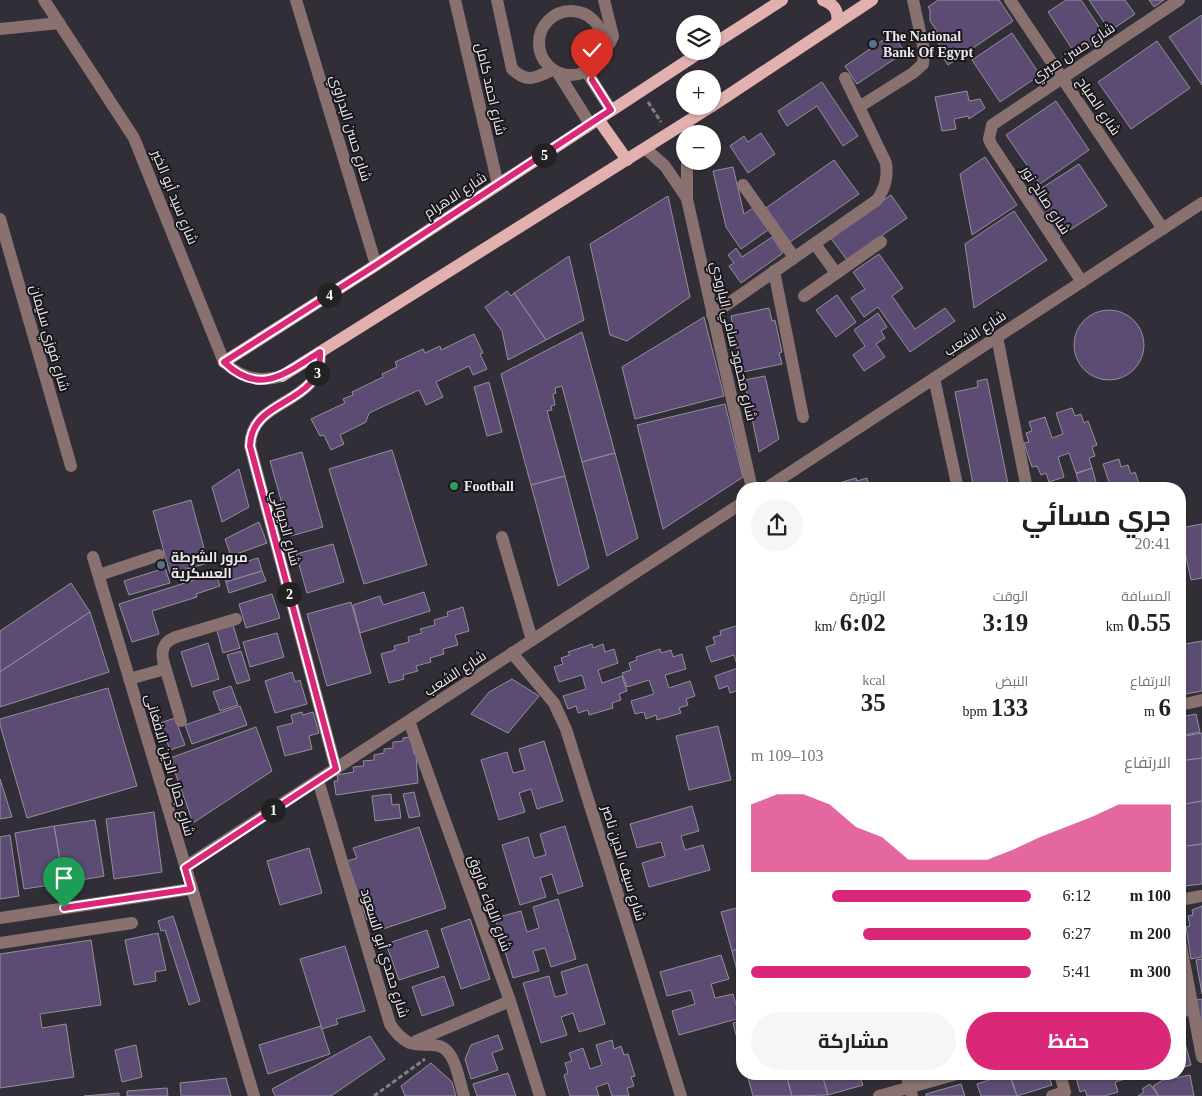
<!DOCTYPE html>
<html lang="ar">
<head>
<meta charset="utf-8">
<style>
  :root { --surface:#fff; --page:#f6f6f6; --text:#202124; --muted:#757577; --accent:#db2777 }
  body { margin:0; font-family:"Times New Roman",Cairo,serif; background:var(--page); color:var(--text); direction:rtl; height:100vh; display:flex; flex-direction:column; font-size:19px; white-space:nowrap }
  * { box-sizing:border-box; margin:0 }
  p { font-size:16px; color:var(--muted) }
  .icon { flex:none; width:28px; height:28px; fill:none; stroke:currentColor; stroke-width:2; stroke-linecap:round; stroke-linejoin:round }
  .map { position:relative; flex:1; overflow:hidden; direction:ltr }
  .panel { position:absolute; left:736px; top:482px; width:450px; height:598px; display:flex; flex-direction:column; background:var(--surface); border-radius:20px; box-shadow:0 1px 4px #0004; direction:rtl }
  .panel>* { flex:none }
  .tools { position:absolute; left:676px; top:15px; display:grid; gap:10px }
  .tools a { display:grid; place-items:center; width:45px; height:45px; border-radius:50%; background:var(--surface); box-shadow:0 1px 4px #0004; font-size:25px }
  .pin { position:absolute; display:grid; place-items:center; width:42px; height:42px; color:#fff; margin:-51px -21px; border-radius:50% 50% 50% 0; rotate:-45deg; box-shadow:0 0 5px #0007 }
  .pin .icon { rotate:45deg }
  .km { position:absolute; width:25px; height:25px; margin:-12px; border-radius:50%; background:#222; color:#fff; font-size:14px; line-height:25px; text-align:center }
  .round { display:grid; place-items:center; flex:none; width:52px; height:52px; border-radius:26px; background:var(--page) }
  .summary { display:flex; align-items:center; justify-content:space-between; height:85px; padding:0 15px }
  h1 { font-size:28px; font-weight:700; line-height:38px }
  .stats { display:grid; grid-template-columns:repeat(3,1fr); gap:8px; height:85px; padding:5px 15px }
  .stats div { display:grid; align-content:center }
  .stats b { font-size:25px; font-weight:700 }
  .stats small { font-size:14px; font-weight:400 }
  .stats p { font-size:14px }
  .chart { height:140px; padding:10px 15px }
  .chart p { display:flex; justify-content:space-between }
  .chart svg { width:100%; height:90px; margin-top:5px; fill:var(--accent); opacity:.7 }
  .button { display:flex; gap:10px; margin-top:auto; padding:10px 15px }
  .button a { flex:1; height:58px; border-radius:30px; background:var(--accent); color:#fff; font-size:20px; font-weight:700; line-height:58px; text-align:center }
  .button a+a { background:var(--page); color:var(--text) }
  ul { padding:0 15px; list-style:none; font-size:16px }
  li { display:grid; grid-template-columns:80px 60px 1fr; align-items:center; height:38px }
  li i { height:12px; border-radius:6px; background:var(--accent) }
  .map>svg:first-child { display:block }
  .building { fill:#5c4c74; stroke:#93909a }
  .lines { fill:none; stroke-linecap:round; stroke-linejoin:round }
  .path { stroke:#827f86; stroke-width:3; stroke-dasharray:5 2.5; stroke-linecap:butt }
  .minor { stroke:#897170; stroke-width:12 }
  .major { stroke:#e1b0af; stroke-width:12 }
  .route-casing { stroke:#fff; stroke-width:10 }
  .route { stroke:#db2777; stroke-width:6 }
  .service-dot { fill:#5c6f8a; stroke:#19171b; stroke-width:2 }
  .leisure-dot { fill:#2e9e5b; stroke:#19171b; stroke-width:2 }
  .labels { text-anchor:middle; stroke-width:4; stroke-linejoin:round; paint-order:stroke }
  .poi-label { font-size:14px; font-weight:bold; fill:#ebe9ee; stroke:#19171b; text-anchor:start }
  .street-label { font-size:14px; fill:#ebe9ee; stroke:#19171b }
</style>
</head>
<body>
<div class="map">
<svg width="1202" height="1096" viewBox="0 0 1202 1096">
  <rect width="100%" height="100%" fill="#322e37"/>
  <g class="building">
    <path d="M 938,0 L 999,0 L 1013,21 L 948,65 L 940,53 L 937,31 L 930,21 L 930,10 L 928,7 Z"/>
    <path d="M 1066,0 L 1081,0 L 1105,36 L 1076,55 L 1048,12 Z"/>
    <path d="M 1089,0 L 1125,0 L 1135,14 L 1110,31 Z"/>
    <path d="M 1149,0 L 1164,0 L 1154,7 Z"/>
    <path d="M 1202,15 L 1202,85 L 1169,37 Z"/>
    <path d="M 1012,33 L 1040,75 L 1000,102 L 972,60 Z"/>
    <path d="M 892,34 L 905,52 L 857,84 L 845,66 Z"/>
    <path d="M 1157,41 L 1190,88 L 1131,129 L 1098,82 Z"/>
    <path d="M 822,82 L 858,136 L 843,146 L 817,106 L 787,126 L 778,111 Z"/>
    <path d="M 967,91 L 969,101 L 980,99 L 985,108 L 969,119 L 968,116 L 954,119 L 956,129 L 942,131 L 935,97 Z"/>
    <path d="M 1056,101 L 1089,150 L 1040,184 L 1006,135 Z"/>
    <path d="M 761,133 L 775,154 L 748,173 L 730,146 L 744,136 L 748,142 Z"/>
    <path d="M 985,157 L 1017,205 L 972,235 L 960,174 Z"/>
    <path d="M 834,160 L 859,194 L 790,242 L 766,208 Z"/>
    <path d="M 1079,164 L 1107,206 L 1059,237 L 1031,195 Z"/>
    <path d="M 733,167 L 744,214 L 753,208 L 768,230 L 741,249 L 726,227 L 713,171 Z"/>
    <path d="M 891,195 L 907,218 L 847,260 L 830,237 Z"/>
    <path d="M 668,196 L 690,297 L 627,341 L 610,335 L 590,244 Z"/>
    <path d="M 1014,211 L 1047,260 L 974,308 L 965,244 Z"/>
    <path d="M 772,237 L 783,253 L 741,283 L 729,266 L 734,263 L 728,255 L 736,248 L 742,257 Z"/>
    <path d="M 879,254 L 903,288 L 892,296 L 915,329 L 945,308 L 955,321 L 910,352 L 878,307 L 864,317 L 851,298 L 865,289 L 853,272 Z"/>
    <path d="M 569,256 L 584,320 L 546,340 L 514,293 Z"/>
    <path d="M 507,291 L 511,296 L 514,293 L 546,340 L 508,360 L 502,331 L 485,307 Z"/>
    <path d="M 837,295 L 856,322 L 836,337 L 816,310 Z"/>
    <path d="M 769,308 L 772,321 L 775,320 L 782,352 L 779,353 L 782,364 L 743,372 L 734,336 L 735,336 L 731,316 Z"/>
    <circle cx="1109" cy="345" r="35"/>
    <path d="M 878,313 L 887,327 L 881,331 L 885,338 L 876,344 L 885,357 L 864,371 L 853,355 L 865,346 L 854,330 Z"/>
    <path d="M 704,317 L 724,396 L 635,419 L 622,367 Z"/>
    <path d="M 582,332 L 615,453 L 582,462 L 562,386 L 555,388 L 556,393 L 553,394 L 555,405 L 551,406 L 552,410 L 547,411 L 565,476 L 531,485 L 501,374 Z"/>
    <path d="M 474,334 L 483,353 L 480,354 L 487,369 L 473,375 L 469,366 L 436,382 L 443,397 L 426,405 L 419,390 L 369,413 L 366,422 L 340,435 L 344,444 L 331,450 L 324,435 L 320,436 L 311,419 L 345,403 L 343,399 L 353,395 L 352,392 L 383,377 L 382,374 L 397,367 L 395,362 L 423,349 L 425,353 L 440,346 L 441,350 Z"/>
    <path d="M 765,376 L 779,439 L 759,452 L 744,380 Z"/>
    <path d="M 987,379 L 1009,489 L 974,489 L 955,392 L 978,387 L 977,381 Z"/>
    <path d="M 489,382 L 502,432 L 487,436 L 474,387 Z"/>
    <path d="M 725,404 L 743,477 L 663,529 L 637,425 Z"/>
    <path d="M 1072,408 L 1075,416 L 1081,414 L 1084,423 L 1088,421 L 1097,445 L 1092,447 L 1095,456 L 1089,458 L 1092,468 L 1076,473 L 1069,453 L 1058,457 L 1064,477 L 1049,482 L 1046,473 L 1041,475 L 1037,466 L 1032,467 L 1024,443 L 1029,442 L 1026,433 L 1032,431 L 1029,422 L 1045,417 L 1052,438 L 1063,434 L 1056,413 Z"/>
    <path d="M 392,450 L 427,565 L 364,584 L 329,469 Z"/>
    <path d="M 302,452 L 323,527 L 291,536 L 270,461 Z"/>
    <path d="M 615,453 L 638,538 L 607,556 L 582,462 Z"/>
    <path d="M 1119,459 L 1121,467 L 1128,465 L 1131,474 L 1135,472 L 1141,489 L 1100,489 L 1110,485 L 1103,464 Z"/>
    <path d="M 1092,468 L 1098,489 L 1074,489 L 1072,485 L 1079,482 L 1076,474 Z"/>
    <path d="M 239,469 L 249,507 L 222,522 L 212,487 Z"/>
    <path d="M 565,476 L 589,568 L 558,586 L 531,485 Z"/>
    <path d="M 856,478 L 857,481 L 867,478 L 869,486 L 878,483 L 879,489 L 833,489 L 832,485 Z"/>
    <path d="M 191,500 L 208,563 L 170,574 L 153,511 Z"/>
    <path d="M 259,522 L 267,543 L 231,556 L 225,539 Z"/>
    <path d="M 1202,524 L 1202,578 L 1191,580 L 1180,528 Z"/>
    <path d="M 333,544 L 344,582 L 307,593 L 296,554 Z"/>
    <path d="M 258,558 L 262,571 L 226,582 L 222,569 Z"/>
    <path d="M 165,568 L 170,583 L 129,595 L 124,581 Z"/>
    <path d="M 262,571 L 266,581 L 229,593 L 226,582 Z"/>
    <path d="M 216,573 L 220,586 L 196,594 L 197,597 L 152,611 L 159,634 L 132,642 L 119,604 Z"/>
    <path d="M 71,583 L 90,612 L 0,672 L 0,631 Z"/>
    <path d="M 424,592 L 430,611 L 360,633 L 353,605 L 380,596 L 383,605 Z"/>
    <path d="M 272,594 L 280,618 L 246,628 L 239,604 Z"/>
    <path d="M 351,602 L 371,673 L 327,686 L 307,614 Z"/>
    <path d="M 463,607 L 469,631 L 455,635 L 458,645 L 443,649 L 444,654 L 430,658 L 431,662 L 416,666 L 418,671 L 403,675 L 404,679 L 389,683 L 381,654 L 395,650 L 394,646 L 409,642 L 408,637 L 422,633 L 420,629 L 435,625 L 434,620 L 448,616 L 447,612 Z"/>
    <path d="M 90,612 L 109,672 L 0,707 L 0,672 Z"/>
    <path d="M 232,622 L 240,648 L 223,653 L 216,627 Z"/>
    <path d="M 742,624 L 742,694 L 741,695 L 740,690 L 730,693 L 728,686 L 719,689 L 715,676 L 738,668 L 734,655 L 711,662 L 706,647 L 715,644 L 713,637 L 721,635 L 720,631 Z"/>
    <path d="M 277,633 L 284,657 L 250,667 L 243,642 Z"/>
    <path d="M 1202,641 L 1202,691 L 1180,695 L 1180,645 Z"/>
    <path d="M 208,643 L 219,679 L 192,687 L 181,652 Z"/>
    <path d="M 592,644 L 593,648 L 603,644 L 605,652 L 614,649 L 618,663 L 598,670 L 602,683 L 622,676 L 627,691 L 619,694 L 621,700 L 612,703 L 613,708 L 589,715 L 588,710 L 578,713 L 576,706 L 568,709 L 563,696 L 586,689 L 582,675 L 559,682 L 554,667 L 563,664 L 561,658 L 570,655 L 568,652 Z"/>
    <path d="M 660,649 L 661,653 L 671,650 L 673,657 L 682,654 L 686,669 L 665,675 L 669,688 L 690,681 L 695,696 L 686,699 L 688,705 L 679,708 L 681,713 L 657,720 L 656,715 L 646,719 L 644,712 L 635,714 L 631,701 L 654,694 L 649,680 L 627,687 L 622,673 L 631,670 L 629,663 L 637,660 L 636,657 Z"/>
    <path d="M 241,651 L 250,680 L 237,684 L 227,655 Z"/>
    <path d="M 292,672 L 295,682 L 300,680 L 307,704 L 275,713 L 265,681 Z"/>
    <path d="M 512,679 L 539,696 L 508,733 L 471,714 L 489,692 Z"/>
    <path d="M 231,686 L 238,705 L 220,711 L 213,692 Z"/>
    <path d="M 108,688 L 137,786 L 27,818 L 0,725 L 0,719 Z"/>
    <path d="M 240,706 L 247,725 L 192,744 L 185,725 Z"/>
    <path d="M 302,712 L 303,715 L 313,712 L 319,733 L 309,736 L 312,749 L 285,756 L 277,727 L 293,723 L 291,715 Z"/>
    <path d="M 1196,714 L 1200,732 L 1180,736 L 1180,717 Z"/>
    <path d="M 175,718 L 185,745 L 170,750 L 160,723 Z"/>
    <path d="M 718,726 L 731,780 L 689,790 L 676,736 Z"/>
    <path d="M 256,727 L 272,771 L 193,823 L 170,758 Z"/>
    <path d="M 1202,733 L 1202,758 L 1181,761 L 1180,737 Z"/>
    <path d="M 411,737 L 414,754 L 416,754 L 418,783 L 336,795 L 334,781 L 338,781 L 337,775 L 354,772 L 353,767 L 364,766 L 363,761 L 374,760 L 374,755 L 384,753 L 384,749 L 393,748 L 393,742 L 403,741 L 403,738 Z"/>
    <path d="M 544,741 L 563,801 L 537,809 L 531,789 L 519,793 L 525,812 L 499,820 L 481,760 L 507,752 L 513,773 L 525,770 L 519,749 Z"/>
    <path d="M 1202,758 L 1202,801 L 1180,805 L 1180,761 Z"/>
    <path d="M 0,779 L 12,817 L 0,819 Z"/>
    <path d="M 414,792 L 420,816 L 409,818 L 403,794 Z"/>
    <path d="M 391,794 L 392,805 L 399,804 L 401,818 L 375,821 L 372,796 Z"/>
    <path d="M 1202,801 L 1202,844 L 1180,847 L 1180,805 Z"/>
    <path d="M 692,806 L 699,831 L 681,836 L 685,850 L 703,845 L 710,870 L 649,887 L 642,863 L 665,856 L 661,842 L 637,848 L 630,824 Z"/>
    <path d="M 154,812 L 162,872 L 114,879 L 106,819 Z"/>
    <path d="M 95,820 L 104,876 L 64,883 L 54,826 Z"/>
    <path d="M 54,826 L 64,883 L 24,889 L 15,833 Z"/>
    <path d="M 565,826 L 583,886 L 558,894 L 552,874 L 540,878 L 546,897 L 520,905 L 502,845 L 528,837 L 534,858 L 546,855 L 540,834 Z"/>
    <path d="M 419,827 L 446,908 L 380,930 L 376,917 L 367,920 L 347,861 L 357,858 L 353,848 Z"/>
    <path d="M 10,835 L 19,896 L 0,899 L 0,837 Z"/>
    <path d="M 1202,844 L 1202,884 L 1185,886 L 1180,883 L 1180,847 Z"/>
    <path d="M 309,848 L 322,893 L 280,905 L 267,861 Z"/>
    <path d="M 558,899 L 576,959 L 551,967 L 545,948 L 533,951 L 539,971 L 513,978 L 495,918 L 521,911 L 527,932 L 539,928 L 533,907 Z"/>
    <path d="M 1202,906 L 1202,957 L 1191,959 L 1186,927 L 1190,926 L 1188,916 L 1193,915 L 1192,910 Z"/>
    <path d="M 736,908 L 742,930 L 742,948 L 732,951 L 721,912 Z"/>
    <path d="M 173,916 L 200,1001 L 189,1005 L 165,930 L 161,931 L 158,921 Z"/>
    <path d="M 470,919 L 490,979 L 461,989 L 441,929 Z"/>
    <path d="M 427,930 L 439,967 L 399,980 L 386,944 Z"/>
    <path d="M 158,933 L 166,970 L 155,972 L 156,981 L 134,985 L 125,940 Z"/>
    <path d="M 91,940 L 101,1005 L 40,1014 L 42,1028 L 66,1024 L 74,1077 L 0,1088 L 0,954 Z"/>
    <path d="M 345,946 L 365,1011 L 336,1019 L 338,1024 L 322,1029 L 300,959 Z"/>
    <path d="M 742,948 L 742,991 L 732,951 Z"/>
    <path d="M 721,955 L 729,979 L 711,984 L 715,998 L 733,994 L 740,1018 L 679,1035 L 672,1011 L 695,1004 L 691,990 L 667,996 L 660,972 Z"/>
    <path d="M 1202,959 L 1202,994 L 1196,960 Z"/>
    <path d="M 587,964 L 605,1024 L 579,1032 L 573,1013 L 561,1017 L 567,1035 L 541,1043 L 523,983 L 549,976 L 555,997 L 567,994 L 561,972 Z"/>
    <path d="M 444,976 L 454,1005 L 422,1016 L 412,987 Z"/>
    <path d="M 1202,999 L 1202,1034 L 1195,1000 Z"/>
    <path d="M 742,1020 L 742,1057 L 733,1023 Z"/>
    <path d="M 321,1026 L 330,1054 L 268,1074 L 259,1045 Z"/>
    <path d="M 1181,1028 L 1191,1065 L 1180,1068 L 1180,1029 Z"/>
    <path d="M 498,1035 L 503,1049 L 492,1053 L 498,1070 L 471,1079 L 465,1059 L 471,1045 Z"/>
    <path d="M 370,1036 L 385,1059 L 331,1096 L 275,1096 L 272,1089 Z"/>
    <path d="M 612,1040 L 614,1049 L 621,1046 L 624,1055 L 628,1054 L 635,1076 L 631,1077 L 634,1086 L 627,1088 L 629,1096 L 612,1096 L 608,1083 L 596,1087 L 599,1096 L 570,1096 L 564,1075 L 568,1073 L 565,1063 L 572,1061 L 569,1053 L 583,1048 L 590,1069 L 602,1065 L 596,1045 Z"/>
    <path d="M 136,1045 L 142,1077 L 122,1082 L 115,1050 Z"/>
    <path d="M 431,1063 L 452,1082 L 456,1096 L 405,1096 L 401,1086 Z"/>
    <path d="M 508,1073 L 516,1096 L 477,1096 L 473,1084 Z"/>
    <path d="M 747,1074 L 786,1074 L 792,1096 L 753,1096 Z"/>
    <path d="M 786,1074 L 822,1074 L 828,1095 L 792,1096 Z"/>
    <path d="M 822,1074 L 859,1074 L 863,1085 L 828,1095 Z"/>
    <path d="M 1006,1074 L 1009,1074 L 1017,1096 L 981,1096 L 977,1084 Z"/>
    <path d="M 1010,1074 L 1048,1074 L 1052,1085 L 1017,1096 Z"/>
    <path d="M 1075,1074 L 1121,1074 L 1122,1080 L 1115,1082 L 1118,1092 L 1104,1096 L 1087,1096 L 1085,1090 L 1080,1092 Z"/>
    <path d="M 1121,1074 L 1145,1074 L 1122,1080 Z"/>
    <path d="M 1190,1075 L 1194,1096 L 1159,1096 L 1153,1086 L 1163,1080 Z"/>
    <path d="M 226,1078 L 231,1096 L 181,1096 L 180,1083 Z"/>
    <path d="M 961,1084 L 965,1096 L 926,1096 L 926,1094 Z"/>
    <path d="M 1150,1084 L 1158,1096 L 1138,1096 L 1144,1092 L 1142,1089 Z"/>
    <path d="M 167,1088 L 168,1096 L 127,1096 L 127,1091 Z"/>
    <path d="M 119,1093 L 119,1096 L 84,1096 Z"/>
  </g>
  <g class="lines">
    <g class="path">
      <path d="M 648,102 L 661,122"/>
      <path d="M 374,1096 L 425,1059"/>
    </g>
    <g class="minor">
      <path d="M 44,0 L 134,138 L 224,362 C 241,378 260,383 282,376"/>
      <path d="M 296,0 L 376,265"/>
      <path d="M 455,0 L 498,185"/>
      <path d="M 497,0 L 512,69 C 528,84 535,77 553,70"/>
      <path d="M 1010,0 L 1163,229"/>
      <circle cx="571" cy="43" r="32"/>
      <path d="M 0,29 L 59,23"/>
      <path d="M 603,47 L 610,43 L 613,36 L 604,0"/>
      <path d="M 586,71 L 611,110"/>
      <path d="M 558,73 L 590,124"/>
      <path d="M 859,107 L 913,73 L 923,64 L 924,50 L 913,0"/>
      <path d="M 688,134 L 688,122"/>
      <path d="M 646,149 L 665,166 L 686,197"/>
      <path d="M 687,161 L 687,199 L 752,489"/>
      <path d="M 743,185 L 794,257"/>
      <path d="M 0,219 L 71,466"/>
      <path d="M 815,244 L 836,273"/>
      <path d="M 774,271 L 803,417"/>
      <path d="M 1082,282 L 991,144 L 989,139 L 992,125 L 1179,0"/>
      <path d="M 804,296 L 881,242"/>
      <path d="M 712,315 L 877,200 C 885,188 888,178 886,163 L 845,78"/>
      <path d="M 997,337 L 1027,489"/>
      <path d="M 320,352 C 323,407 251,396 250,446 L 336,769"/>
      <path d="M 934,378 L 958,489"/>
      <path d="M 765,489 L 1202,203"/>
      <path d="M 502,537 L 532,640"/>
      <path d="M 93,557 L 254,1096"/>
      <path d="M 99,575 L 159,555"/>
      <path d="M 512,653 L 554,703 L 566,729 L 681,1096"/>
      <path d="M 129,679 L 165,669"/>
      <path d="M 1180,705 L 1202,700"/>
      <path d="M 181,721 L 163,660 C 161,648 165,641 176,637 L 236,619"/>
      <path d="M 409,721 L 510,1001 L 540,1096"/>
      <path d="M 318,780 L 390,1024 C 395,1032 401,1039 410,1043 C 426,1048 442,1038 452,1058 C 458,1069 460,1084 464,1096"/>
      <path d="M 185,867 L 742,503"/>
      <path d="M 1180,900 L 1202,896"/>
      <path d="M 0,918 L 191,889"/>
      <path d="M 1180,940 L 1202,1057"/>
      <path d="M 0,943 L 132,923"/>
      <path d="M 1180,1012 L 1193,1009"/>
      <path d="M 416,1041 L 510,1001"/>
      <path d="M 906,1074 L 912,1096"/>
      <path d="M 879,1096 L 957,1074"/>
      <path d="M 1052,1096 L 1065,1092 L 1060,1074"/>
    </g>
    <g class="major">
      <path d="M 823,0 C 834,4 839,11 837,23"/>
      <path d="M 712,45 L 782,0"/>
      <path d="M 712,106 L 872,0"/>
      <path d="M 598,119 L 627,160"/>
      <path d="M 224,362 L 376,265 L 702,51"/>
      <path d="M 282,376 L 712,106"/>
    </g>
  </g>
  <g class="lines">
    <g class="route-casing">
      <path id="route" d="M 64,908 L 191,889 L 185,868 L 336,769 L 250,446 C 251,396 323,407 320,352 C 286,373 260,397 224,362 L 376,265 L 611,110 L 592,80"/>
    </g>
    <use href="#route" class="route"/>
  </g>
  <g class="service-dot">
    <circle cx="873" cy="44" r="5"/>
    <circle cx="161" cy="565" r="5"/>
  </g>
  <circle class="leisure-dot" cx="454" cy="486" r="5"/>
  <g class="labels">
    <g class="poi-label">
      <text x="883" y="41">The National<tspan x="883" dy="16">Bank Of Egypt</tspan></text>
      <text x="464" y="491">Football</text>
      <text x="171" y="562">مرور الشرطة<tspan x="171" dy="16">العسكرية</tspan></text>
    </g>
    <g class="street-label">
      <text transform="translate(1073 52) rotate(-33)" y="5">شارع حسن صبري</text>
      <text transform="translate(491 89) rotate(77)" y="5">شارع احمد كامل</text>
      <text transform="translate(1099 106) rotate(56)" y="5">شارع الصباح</text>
      <text transform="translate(351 128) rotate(73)" y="5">شارع حسن البدراوي</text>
      <text transform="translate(455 195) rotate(-33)" y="5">شارع الاهرام</text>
      <text transform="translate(175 197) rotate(68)" y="5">شارع سيد أبو الخير</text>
      <text transform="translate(1046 200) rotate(57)" y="5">شارع صالح نور</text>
      <text transform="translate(975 333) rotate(-33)" y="5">شارع الشعب</text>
      <text transform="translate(50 338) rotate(74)" y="5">شارع فوزي سليمان</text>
      <text transform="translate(734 341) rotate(77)" y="5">شارع محمود سامي البارودي</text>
      <text transform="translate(286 528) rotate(75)" y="5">شارع الديواني</text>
      <text transform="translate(455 673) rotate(-33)" y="5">شارع الشعب</text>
      <text transform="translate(170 765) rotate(74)" y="5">شارع جمال الدين الافغانى</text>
      <text transform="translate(624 863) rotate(73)" y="5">شارع سيف الدين ناصر</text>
      <text transform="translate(490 903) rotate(70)" y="5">شارع اللواء فاروق</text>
      <text transform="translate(385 953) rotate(73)" y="5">شارع حمدي أبو السعود</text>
    </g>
  </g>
</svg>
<div class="tools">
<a><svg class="icon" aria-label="layers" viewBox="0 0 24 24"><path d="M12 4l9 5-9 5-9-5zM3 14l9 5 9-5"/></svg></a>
<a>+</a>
<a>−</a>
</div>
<div class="pin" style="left:64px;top:908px;background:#1e9e55"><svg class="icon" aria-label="arrive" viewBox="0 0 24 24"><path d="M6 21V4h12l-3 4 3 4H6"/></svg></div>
<div class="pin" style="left:592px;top:80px;background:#d93025"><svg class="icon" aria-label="check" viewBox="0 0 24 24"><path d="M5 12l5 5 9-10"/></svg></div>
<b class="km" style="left:273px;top:810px">1</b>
<b class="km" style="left:289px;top:594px">2</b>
<b class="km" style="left:317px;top:373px">3</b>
<b class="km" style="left:329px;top:295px">4</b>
<b class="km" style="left:544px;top:155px">5</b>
<section class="panel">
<div class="summary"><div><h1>جري مسائي</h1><p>20:41</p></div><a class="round"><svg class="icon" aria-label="share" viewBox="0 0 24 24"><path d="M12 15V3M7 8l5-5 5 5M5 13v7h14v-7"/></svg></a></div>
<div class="stats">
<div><p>المسافة</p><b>0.55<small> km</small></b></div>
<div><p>الوقت</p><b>3:19</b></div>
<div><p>الوتيرة</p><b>6:02<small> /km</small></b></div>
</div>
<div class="stats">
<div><p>الارتفاع</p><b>6<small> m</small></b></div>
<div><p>النبض</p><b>133<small> bpm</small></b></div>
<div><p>kcal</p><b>35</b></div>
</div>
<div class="chart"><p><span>الارتفاع</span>103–109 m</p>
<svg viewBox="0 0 160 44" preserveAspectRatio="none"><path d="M0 44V11L10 6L20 6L30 11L40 22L50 27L60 38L70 38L80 38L90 38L100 33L110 27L120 22L130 17L140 11L150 11L160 11V44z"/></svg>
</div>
<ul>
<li><b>100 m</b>6:12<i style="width:71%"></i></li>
<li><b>200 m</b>6:27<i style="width:60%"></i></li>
<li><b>300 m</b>5:41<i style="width:100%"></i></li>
</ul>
<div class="button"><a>حفظ</a><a>مشاركة</a></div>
</section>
</div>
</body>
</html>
